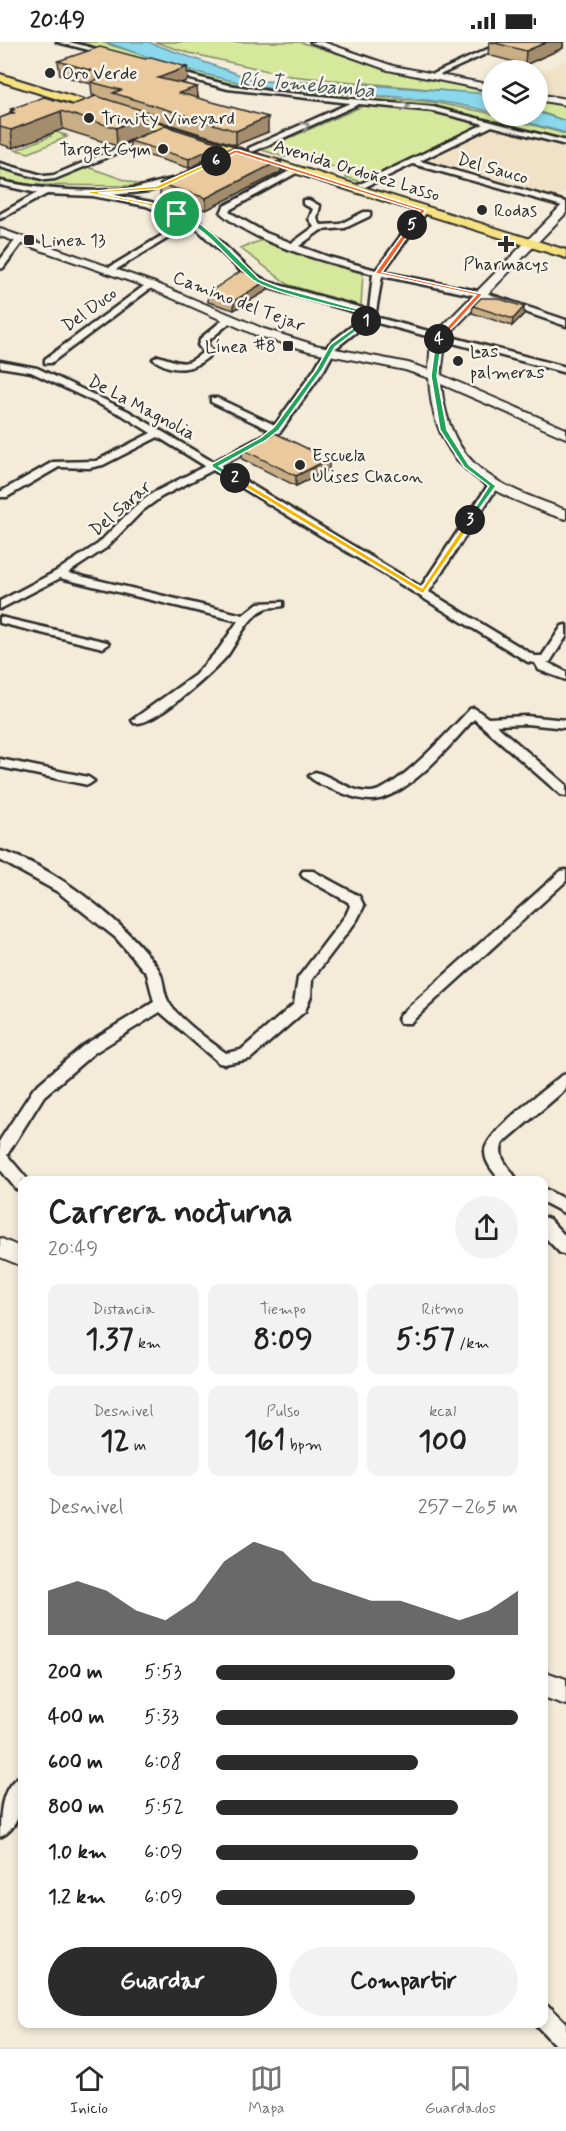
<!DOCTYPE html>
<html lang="es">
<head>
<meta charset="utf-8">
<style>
  :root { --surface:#fff; --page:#f2f2f2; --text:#222; --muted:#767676; --line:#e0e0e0; --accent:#2b2b2b }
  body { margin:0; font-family:Mynerve,sans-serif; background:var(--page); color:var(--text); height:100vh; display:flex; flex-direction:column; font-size:22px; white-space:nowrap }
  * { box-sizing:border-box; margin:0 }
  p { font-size:20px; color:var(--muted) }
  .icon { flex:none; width:33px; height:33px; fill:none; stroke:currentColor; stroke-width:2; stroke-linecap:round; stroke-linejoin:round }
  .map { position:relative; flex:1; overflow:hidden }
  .side { position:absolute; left:18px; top:1134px; width:530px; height:852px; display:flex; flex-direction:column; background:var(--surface); border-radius:12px; box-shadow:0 3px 9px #0003 }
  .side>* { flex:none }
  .controls { position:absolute; left:482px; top:18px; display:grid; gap:12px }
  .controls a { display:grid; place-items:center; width:66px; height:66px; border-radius:50%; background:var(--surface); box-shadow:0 3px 9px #0003; font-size:30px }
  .pin { position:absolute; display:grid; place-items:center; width:51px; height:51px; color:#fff; margin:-26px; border:3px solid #fff; border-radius:50%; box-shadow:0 2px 6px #0007 }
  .km { position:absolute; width:30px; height:30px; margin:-15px; border-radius:50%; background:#222; color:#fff; font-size:16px; line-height:30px; text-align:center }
  .round { display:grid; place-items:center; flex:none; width:63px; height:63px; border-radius:32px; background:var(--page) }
  .summary { display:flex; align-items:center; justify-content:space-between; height:102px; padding:0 30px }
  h1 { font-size:33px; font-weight:700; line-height:45px }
  .figures { display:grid; grid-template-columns:repeat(3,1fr); gap:9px; height:102px; padding:6px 30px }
  .figures div { display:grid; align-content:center; border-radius:12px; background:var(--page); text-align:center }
  .figures b { font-size:30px; font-weight:700 }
  .figures small { font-size:16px; font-weight:400 }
  .figures p { font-size:16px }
  .chart { height:168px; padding:12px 30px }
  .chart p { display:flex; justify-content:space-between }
  .chart svg { width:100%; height:108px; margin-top:6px; fill:var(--accent); opacity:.7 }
  .action { display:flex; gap:12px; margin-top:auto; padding:12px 30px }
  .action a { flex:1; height:69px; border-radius:36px; background:var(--accent); color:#fff; font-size:24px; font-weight:700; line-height:69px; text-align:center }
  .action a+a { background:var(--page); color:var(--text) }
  ul { padding:0 30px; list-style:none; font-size:20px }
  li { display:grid; grid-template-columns:96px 72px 1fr; align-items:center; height:45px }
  li i { height:15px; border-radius:8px; background:var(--accent) }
  .status { display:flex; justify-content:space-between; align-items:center; height:42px; padding:0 30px; background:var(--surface); direction:ltr }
  .status svg { height:16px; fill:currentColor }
  .tabs { display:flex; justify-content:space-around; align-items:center; height:84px; border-top:2px solid var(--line); background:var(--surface); font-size:16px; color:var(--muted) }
  .tabs a { display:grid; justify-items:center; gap:3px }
  .tabs .on { color:var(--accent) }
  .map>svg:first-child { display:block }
  .built { fill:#f1e1c7 }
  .green { fill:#d5e89c; stroke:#808a64; stroke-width:1.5 }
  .water { fill:#8bd7eb; stroke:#65929e; stroke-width:1.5 }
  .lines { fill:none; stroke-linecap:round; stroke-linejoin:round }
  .minor-casing { stroke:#2b2b2b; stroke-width:5 }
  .tertiary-casing { stroke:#2b2b2b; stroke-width:4 }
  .primary-casing { stroke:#2b2b2b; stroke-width:4 }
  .minor { fill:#f7f3e8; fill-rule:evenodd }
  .tertiary { fill:#f7f3e8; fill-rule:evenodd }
  .primary { fill:#f6e281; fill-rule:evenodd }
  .wall { fill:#c9ae86; stroke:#2b2b2b; stroke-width:1.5 }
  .shaded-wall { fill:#a48d6d; stroke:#2b2b2b; stroke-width:1.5 }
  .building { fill:#eaca9c; stroke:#2b2b2b; stroke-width:1.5 }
  .oneway { stroke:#918f8a }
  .split-1 { fill:#22a559; stroke:#fff; stroke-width:1.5 }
  .split-2 { fill:#22a559; stroke:#fff; stroke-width:1.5 }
  .split-3 { fill:#f5b400; stroke:#fff; stroke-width:1.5 }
  .split-4 { fill:#22a559; stroke:#fff; stroke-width:1.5 }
  .split-5 { fill:#f0652b; stroke:#fff; stroke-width:1.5 }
  .split-6 { fill:#f0652b; stroke:#fff; stroke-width:1.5 }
  .split-7 { fill:#f5b400; stroke:#fff; stroke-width:1.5 }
  .poi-dot { fill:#2b2b2b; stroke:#f7f3e8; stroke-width:2 }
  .labels { text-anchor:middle; stroke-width:5; stroke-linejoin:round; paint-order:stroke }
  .far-poi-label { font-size:18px; fill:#2b2b2b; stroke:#f7f3e8; text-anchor:start }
  .far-street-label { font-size:18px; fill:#2b2b2b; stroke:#f7f3e8 }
  .far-water-label { font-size:20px; font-style:italic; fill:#43565b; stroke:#f7f3e8 }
</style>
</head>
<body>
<div class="status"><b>20:49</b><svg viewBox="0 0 49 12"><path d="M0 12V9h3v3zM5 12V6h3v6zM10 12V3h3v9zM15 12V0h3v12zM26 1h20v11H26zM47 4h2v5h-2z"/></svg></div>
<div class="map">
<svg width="566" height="2005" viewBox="0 0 566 2005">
  <rect width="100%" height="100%" fill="#f4ebd9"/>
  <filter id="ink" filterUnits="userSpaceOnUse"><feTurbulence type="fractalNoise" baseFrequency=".0167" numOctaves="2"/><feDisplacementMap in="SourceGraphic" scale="12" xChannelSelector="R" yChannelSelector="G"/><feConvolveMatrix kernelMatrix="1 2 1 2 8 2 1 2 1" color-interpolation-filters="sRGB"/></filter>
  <g filter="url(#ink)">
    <g class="built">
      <path d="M 566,18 L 566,57 L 537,51 L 537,32 Z"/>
      <path d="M 488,85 L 566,105 L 566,149 L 554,160 L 416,120 Z"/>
    </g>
    <g class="green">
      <path d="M 78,0 L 101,0 L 191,28 L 264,45 L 432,60 L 484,70 L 566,92 L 566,97 L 429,62 L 338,57 L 223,40 Z"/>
      <path d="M 155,0 L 300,0 L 385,26 L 492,48 L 492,53 L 290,34 L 189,11 Z"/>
      <path d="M 537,57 L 566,62 L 566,79 L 537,69 Z"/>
      <path d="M 365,63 L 429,68 L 482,82 L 360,140 L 346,135 L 349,130 L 298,114 L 284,115 L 262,108 Z"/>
      <path d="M 52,89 L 66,93 L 63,94 L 67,95 L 29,111 L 16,108 L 51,94 L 45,91 Z"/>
      <path d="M 0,125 C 43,138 46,142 88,125 L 142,144 L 33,143 L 0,137 Z"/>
      <path d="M 263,198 L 363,231 L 361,264 L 289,243 L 240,206 Z"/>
    </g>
    <g class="water">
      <path d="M 105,0 L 148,0 L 257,39 L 342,41 L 489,52 L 492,53 L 492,70 C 422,51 345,54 273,46 C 218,39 158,19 105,0 Z"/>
      <path d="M 537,70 L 566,79 L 566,91 L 503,74 L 537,74 Z"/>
    </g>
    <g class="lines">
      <g class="minor-casing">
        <g id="minor">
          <path d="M 57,0 L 69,0 L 116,12 L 113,14 Z"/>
          <path d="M 503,0 L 512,0 L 435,35 L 429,34 Z"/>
          <path d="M 170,28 L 228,43 L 268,49 L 433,65 L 566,99 L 566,103 L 492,84 L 420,119 L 566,160 L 566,165 L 413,122 L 365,145 L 358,143 L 484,82 L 433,69 L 359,62 L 252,110 L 249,110 L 249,106 L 350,61 L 228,47 L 168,31 Z"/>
          <path d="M 144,95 L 151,97 L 55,137 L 45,138 L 0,125 L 0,121 L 45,134 L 54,133 Z"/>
          <path d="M 295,126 L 299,128 L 298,130 L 231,167 L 229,170 L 266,191 L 292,201 L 314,185 L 309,177 L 313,167 L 303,162 L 303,158 L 309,158 L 320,164 L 317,177 L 321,183 L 340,182 L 364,170 L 370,170 L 370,174 L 345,186 L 321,188 L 299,204 L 329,215 L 376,228 L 421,166 L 427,166 L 428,168 L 383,230 L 483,250 L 566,278 L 566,284 L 478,254 L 382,234 L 375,275 L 566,325 L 566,331 L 370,279 L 336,306 L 324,328 L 281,389 L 267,400 L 220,424 L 421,545 L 489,442 L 497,442 L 498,444 L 429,550 L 535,614 L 542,614 L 562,584 L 566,583 L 566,595 L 550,620 L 547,620 L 566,630 L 566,638 L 539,628 L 535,621 L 528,620 L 213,428 L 161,455 L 142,469 L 106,506 L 68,531 L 243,573 L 258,561 L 283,560 L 283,564 C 277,566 270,564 265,567 C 247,575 238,599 227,614 C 213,630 154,685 134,681 L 132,678 L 195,633 L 219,607 L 238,579 L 60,536 L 0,567 L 0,559 L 55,530 L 98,502 L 134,465 L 153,451 L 205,424 L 158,395 L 103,423 L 89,426 L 59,425 L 7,455 L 0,455 L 0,450 L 53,420 L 96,419 L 151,391 L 122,373 L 31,330 L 0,325 L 0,319 L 37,326 L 128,369 L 213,420 L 259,396 L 270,388 L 211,360 L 211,356 L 217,356 L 275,383 L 314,328 L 329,302 L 366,273 L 262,244 L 246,234 L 193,183 L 146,164 L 92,154 L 47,152 L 0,177 L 0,172 L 37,151 L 0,143 L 0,139 C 44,148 85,151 130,147 C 144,145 169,136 180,136 L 180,140 L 149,149 L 113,153 L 151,160 L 199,179 L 252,230 L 268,240 L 369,268 L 373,232 C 327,220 257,203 221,171 L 224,164 Z"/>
          <path d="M 171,188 L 178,190 L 112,230 L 105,228 Z"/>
          <path d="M 17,196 L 24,198 L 3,226 L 0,227 L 0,218 Z"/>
          <path d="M 148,241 L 155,243 L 51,321 L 45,321 L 45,317 Z"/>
          <path d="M 225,276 L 233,278 L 208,299 L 208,303 L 213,310 C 196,329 174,332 153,317 L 158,314 C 180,320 184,327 203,310 L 198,303 L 201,296 Z"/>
          <path d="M 0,575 L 107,600 L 109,602 L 103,606 L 0,581 Z"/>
          <path d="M 474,666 L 488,676 L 526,674 L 566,678 L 566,686 L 526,682 L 496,683 L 566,743 L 566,754 L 561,753 L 474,677 C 451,702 409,754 374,758 C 362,759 348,753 337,749 C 328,745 315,741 309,734 L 315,730 C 334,735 351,751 371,750 C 396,749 452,686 470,667 Z"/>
          <path d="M 0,717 L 88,735 L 94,739 L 88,743 L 0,725 Z"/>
          <path d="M 0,809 C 51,822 127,881 157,925 C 165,936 162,948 168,959 C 175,974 212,1001 226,1011 L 241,1008 L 294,962 L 298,936 L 346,873 L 350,864 L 348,860 L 303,835 L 301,832 L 303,829 L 313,829 L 359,854 L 364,864 L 357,878 L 312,937 L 311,954 L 305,969 L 250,1017 L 224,1022 L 219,1021 L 160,970 L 94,1011 L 44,1054 L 7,1113 L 28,1138 L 22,1138 L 22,1149 L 16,1147 L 0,1127 L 0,1098 L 34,1046 L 84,1003 L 154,960 L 147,932 L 116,896 L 58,850 L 0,818 Z"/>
          <path d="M 566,828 L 566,839 L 410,981 L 400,981 L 398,977 L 400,973 L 561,829 Z"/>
          <path d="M 566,1032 L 566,1047 L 503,1101 C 496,1116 510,1125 517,1138 L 500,1138 C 494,1130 485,1121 485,1110 C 484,1092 545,1047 561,1034 Z"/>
          <path d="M 543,1146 L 566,1158 L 566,1172 L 543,1160 Z"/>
          <path d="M 543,1175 L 549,1177 L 566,1195 L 566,1213 L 560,1211 L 543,1193 Z"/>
          <path d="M 22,1733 C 24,1754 22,1786 0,1795 C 0,1774 0,1743 22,1733 Z"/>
          <path d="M 543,1962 L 551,1966 L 566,1981 L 566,2005 L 557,2005 L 535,1982 L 543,1982 Z"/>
        </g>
      </g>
      <g class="tertiary-casing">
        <g id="tertiary">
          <path d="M 310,0 L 323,0 L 393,24 L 492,43 L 492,49 L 388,28 Z"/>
          <path d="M 537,52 L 566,57 L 566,63 L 537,58 Z"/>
          <path d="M 566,162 L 566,171 L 446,295 L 441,333 L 566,387 L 566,396 L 441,342 C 450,426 495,442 566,468 L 566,477 C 553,474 539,468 527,463 C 465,439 432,405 429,336 L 405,328 L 309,309 L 256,293 L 147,245 L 0,194 L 0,187 L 155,241 L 264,287 L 315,303 L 408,321 L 429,328 L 430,310 L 436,291 L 562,163 Z"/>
          <path d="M 0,1196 L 22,1206 L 22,1224 L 0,1215 Z"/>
          <path d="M 543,1629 L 566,1637 L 566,1663 L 543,1655 Z"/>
        </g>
      </g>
      <g class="primary-casing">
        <path id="primary" d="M 0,32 L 566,208 L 566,216 L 0,39 Z"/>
      </g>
      <use href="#minor" class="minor"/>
      <use href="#tertiary" class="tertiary"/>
      <use href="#primary" class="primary"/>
    </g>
    <g class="wall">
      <path d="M 489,0 L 563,0 L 563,6 L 525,23 L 488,13 Z"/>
      <path d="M 58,19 L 188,38 L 181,41 L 197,45 L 198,56 L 268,90 L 236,103 L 152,77 L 152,89 L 117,104 L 63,87 L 13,106 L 0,102 L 0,76 L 10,72 L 10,70 L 11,69 L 11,67 L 72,63 L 96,54 L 92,53 L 91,42 L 60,33 Z"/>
      <path d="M 130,99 L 219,103 L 220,111 L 281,118 L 281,130 L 206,168 L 160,153 L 160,142 L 202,122 L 202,120 L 189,126 L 130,108 Z"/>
      <path d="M 268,248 L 234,268 L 208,260 L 208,251 Z"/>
      <path d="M 473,264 L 524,272 L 512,284 L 472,271 Z"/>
      <path d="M 242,407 L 329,428 L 296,444 L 242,417 Z"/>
    </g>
    <g class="shaded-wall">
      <path d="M 547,0 L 563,0 L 563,6 L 525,23 L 526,9 Z"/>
      <path d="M 187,25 L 188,38 L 159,50 L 158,36 Z"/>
      <path d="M 197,45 L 198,59 L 179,51 Z"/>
      <path d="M 61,69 L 63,87 L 13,106 L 11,88 Z"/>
      <path d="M 151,71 L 152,89 L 117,104 L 116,86 Z"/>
      <path d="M 268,75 L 268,90 L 236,103 L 236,89 Z"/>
      <path d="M 219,101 L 220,112 L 189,126 L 189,117 Z"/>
      <path d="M 281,118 L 281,130 L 206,168 L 206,156 Z"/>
      <path d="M 268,238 L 268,248 L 234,268 L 234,259 Z"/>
      <path d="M 524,265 L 524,272 L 512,284 L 513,277 Z"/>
      <path d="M 329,417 L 329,428 L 296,444 L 296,434 Z"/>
    </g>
    <g class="building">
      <path d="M 491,0 L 547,0 L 526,9 Z"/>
      <path d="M 100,5 L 145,17 L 151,15 L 187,25 L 158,36 L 197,45 L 179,51 L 268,75 L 236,89 L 113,51 L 121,48 L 91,40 L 107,33 L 58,19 Z"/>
      <path d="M 96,54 L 151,71 L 116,86 L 61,69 L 11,88 L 0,85 L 0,76 L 14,71 L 10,70 L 14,68 L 11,67 L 44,55 L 72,63 Z"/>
      <path d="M 165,84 L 219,101 L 216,102 L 220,103 L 189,117 L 130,99 Z"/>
      <path d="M 233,105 L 281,118 L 206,156 L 160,142 L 207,120 L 202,119 Z"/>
      <path d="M 241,229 L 268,238 L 234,259 L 208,251 Z"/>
      <path d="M 481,256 L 497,256 L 524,265 L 513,277 L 473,264 Z"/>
      <path d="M 275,391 L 329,417 L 296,434 L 242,407 Z"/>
    </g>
    <defs><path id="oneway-chevron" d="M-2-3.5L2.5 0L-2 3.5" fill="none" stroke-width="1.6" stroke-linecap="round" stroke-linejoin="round" transform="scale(1.5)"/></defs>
    <g class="oneway">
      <use href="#oneway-chevron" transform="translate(405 64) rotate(6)"/>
      <use href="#oneway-chevron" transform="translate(305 84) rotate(-24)"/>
    </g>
  </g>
  <path class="split-1" d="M 177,170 L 198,180 L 214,193 L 259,237 L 278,245 L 376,272 L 368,280 L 364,280 L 369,273 C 344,266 270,251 253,238 C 224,214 211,190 175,173 Z"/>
  <path class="split-2" d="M 366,277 L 368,280 L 335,305 L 322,328 L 279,388 L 265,399 L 219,424 L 237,435 L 237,438 L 233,438 L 212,425 L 212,422 L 260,396 L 274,385 L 316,328 L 330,303 Z"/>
  <path class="split-3" d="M 233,435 L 237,435 L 422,546 L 468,477 L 474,478 L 423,552 L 233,438 Z"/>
  <path class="split-4" d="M 439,295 L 442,297 L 437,334 L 447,388 L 469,423 L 496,444 L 470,480 L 467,478 L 489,444 L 464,425 L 440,388 L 431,334 L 436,297 Z"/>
  <path class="split-5" d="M 410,182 L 415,183 L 382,230 L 483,252 L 441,298 L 436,297 L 476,253 L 375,231 Z"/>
  <path class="split-6" d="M 234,108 L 238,108 L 426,168 L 412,185 L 410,183 L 420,169 L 236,111 L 218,120 L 214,119 Z"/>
  <path class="split-7" d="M 214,118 L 219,119 L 159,147 L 98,151 L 150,161 L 179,171 L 177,173 L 147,163 L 83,150 L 156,144 Z"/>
  <g class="poi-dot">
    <circle cx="50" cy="31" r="6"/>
    <circle cx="89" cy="76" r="6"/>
    <circle cx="163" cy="107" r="6"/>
    <circle cx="482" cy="168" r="6"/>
    <rect x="23" y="192" width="12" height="12" rx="3"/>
    <path d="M503 193h6v6h6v6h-6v6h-6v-6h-6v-6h6z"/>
    <rect x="282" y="298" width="12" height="12" rx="3"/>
    <circle cx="458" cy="319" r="6"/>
    <circle cx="300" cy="423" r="6"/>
  </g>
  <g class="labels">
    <g class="far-poi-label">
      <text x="62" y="37">Oro Verde</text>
      <text x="101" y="82">Trinity Vineyard</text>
      <text x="151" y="113" text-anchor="end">Target Gym</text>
      <text x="494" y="174">Rodas</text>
      <text x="41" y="204">Linea 13</text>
      <text x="506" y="228" text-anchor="middle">Pharmacys</text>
      <text x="276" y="310" text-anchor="end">Línea #8</text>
      <text x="470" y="315">Las<tspan x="470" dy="21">palmeras</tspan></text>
      <text x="312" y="419">Escuela<tspan x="312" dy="21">Ulises Chacon</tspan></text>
    </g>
    <g class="far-street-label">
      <text transform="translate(493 126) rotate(16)" y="6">Del Sauco</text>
      <text transform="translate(357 128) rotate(17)" y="6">Avenida Ordoñez Lasso</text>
      <text transform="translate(239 259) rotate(21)" y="6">Camino del Tejar</text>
      <text transform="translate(89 267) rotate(-36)" y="6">Del Duco</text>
      <text transform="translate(142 365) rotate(28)" y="6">De La Magnolia</text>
      <text transform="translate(120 466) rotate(-41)" y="6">Del Sarar</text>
    </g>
    <g class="far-water-label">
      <text transform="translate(307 42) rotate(5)" y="7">Río Tomebamba</text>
    </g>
  </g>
</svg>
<div class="controls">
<a><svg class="icon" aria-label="layers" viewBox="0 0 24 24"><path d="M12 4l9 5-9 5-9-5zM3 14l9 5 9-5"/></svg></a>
</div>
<div class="pin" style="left:177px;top:172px;background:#1e9e55"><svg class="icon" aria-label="arrive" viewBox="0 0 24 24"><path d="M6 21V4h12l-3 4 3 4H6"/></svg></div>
<b class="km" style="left:366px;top:279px">1</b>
<b class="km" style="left:235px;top:436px">2</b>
<b class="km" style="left:470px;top:478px">3</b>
<b class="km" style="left:439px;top:297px">4</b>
<b class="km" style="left:412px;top:183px">5</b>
<b class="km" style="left:216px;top:119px">6</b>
<section class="side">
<div class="summary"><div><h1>Carrera nocturna</h1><p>20:49</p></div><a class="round"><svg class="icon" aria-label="share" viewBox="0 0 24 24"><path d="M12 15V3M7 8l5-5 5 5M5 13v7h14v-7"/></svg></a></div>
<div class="figures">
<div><p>Distancia</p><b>1.37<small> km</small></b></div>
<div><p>Tiempo</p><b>8:09</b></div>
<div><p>Ritmo</p><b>5:57<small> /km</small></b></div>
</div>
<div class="figures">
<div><p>Desnivel</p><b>12<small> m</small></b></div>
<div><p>Pulso</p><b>161<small> bpm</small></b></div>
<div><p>kcal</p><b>100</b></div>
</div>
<div class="chart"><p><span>Desnivel</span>257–265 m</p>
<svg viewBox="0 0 160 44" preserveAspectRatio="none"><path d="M0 44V26L10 22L20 26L30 34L40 38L50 30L60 14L70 6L80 10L90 22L100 26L110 30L120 30L130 34L140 38L150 34L160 26V44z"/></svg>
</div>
<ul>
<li><b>200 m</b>5:53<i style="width:79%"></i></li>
<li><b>400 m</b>5:33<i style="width:100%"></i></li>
<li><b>600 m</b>6:08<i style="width:67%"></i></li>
<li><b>800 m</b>5:52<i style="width:80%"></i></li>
<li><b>1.0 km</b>6:09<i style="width:67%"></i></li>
<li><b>1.2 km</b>6:09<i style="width:66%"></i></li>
</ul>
<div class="action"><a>Guardar</a><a>Compartir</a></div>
</section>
</div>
<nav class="tabs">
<a class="on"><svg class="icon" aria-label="home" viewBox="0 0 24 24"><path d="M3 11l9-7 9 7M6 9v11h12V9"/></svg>Inicio</a>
<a><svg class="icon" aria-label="map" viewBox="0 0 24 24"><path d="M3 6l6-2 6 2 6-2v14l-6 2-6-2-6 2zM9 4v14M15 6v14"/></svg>Mapa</a>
<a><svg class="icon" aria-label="saved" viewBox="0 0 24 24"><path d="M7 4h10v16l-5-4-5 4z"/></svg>Guardados</a>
</nav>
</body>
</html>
